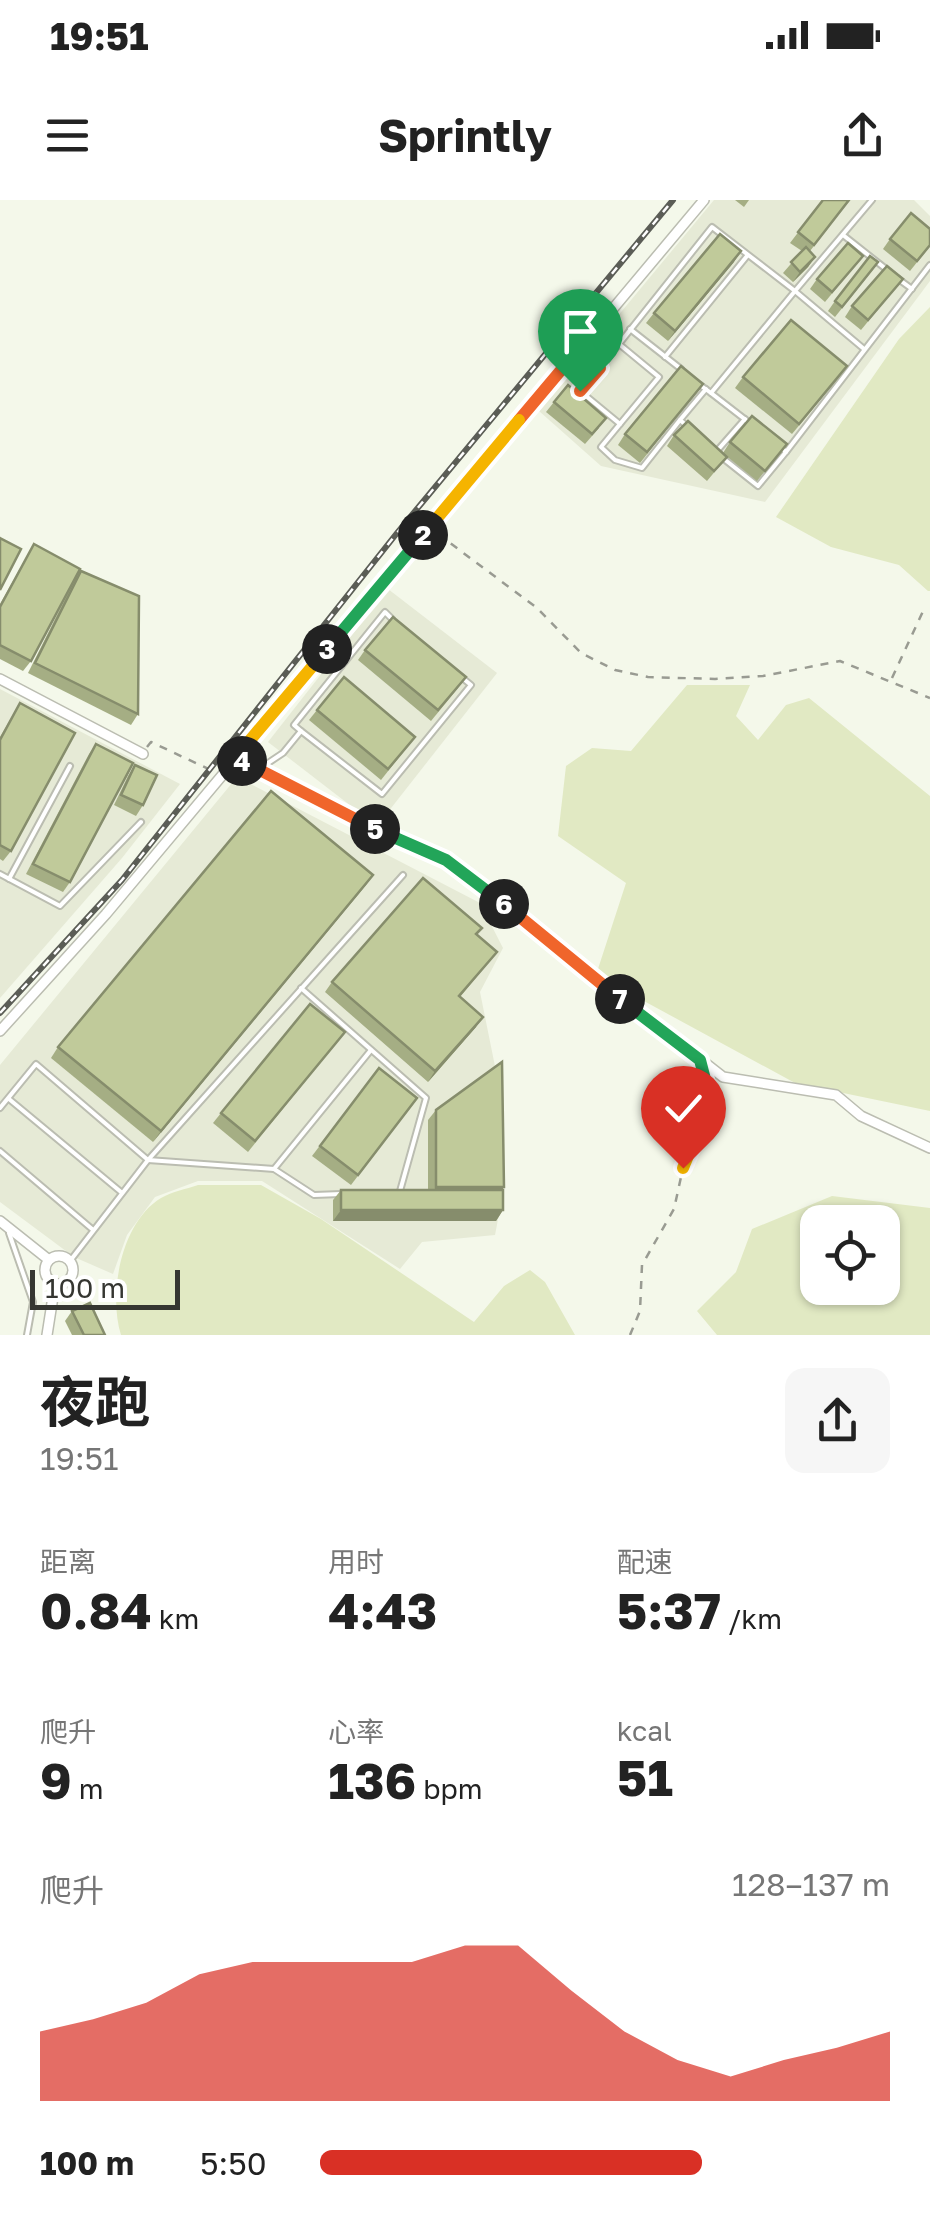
<!DOCTYPE html>
<html lang="zh">
<head>
<meta charset="utf-8">
<style>
  :root { --surface:#fff; --page:#f6f6f6; --text:#222; --muted:#767676; --accent:#d93025 }
  body { margin:0; font-family:"Golos Text","Noto Sans SC",sans-serif; background:var(--page); color:var(--text); height:100vh; display:flex; flex-direction:column; font-size:38px; white-space:nowrap }
  * { box-sizing:border-box; margin:0 }
  p { font-size:32px; color:var(--muted) }
  .icon { flex:none; width:55px; height:55px; fill:none; stroke:currentColor; stroke-width:2; stroke-linecap:round; stroke-linejoin:round }
  .map { position:relative; height:1135px; overflow:hidden }
  .panel { display:flex; flex-direction:column; background:var(--surface); flex:1 }
  .panel>* { flex:none }
  .controls { position:absolute; left:800px; top:1005px; display:grid; gap:20px }
  .controls a { display:grid; place-items:center; width:100px; height:100px; border-radius:20px; background:var(--surface); box-shadow:0 2px 8px #0004; font-size:50px }
  .scale { position:absolute; left:30px; bottom:25px; width:150px; box-sizing:border-box; padding-left:10px; border:5px solid #353631; border-top:0; font-size:28px; line-height:35px; white-space:nowrap; color:#353631; -webkit-text-stroke:8px #fff; paint-order:stroke }
  .pin { position:absolute; display:grid; place-items:center; width:85px; height:85px; color:#fff; margin:-102px -42px; border-radius:50% 50% 50% 0; rotate:-45deg; box-shadow:0 0 10px #0007 }
  .pin .icon { rotate:45deg }
  .km { position:absolute; width:50px; height:50px; margin:-25px; border-radius:50%; background:#222; color:#fff; font-size:28px; line-height:50px; text-align:center }
  .round { display:grid; place-items:center; flex:none; width:105px; height:105px; border-radius:20px; background:var(--page) }
  .summary { display:flex; align-items:center; justify-content:space-between; height:170px; padding:0 40px }
  h1 { font-size:55px; font-weight:700; line-height:75px }
  .figures { display:grid; grid-template-columns:repeat(3,1fr); gap:15px; height:170px; padding:10px 40px }
  .figures div { display:grid; align-content:center }
  .figures b { font-size:50px; font-weight:700 }
  .figures small { font-size:28px; font-weight:400 }
  .figures p { font-size:28px }
  .chart { height:280px; padding:20px 40px }
  .chart p { display:flex; justify-content:space-between }
  .chart svg { width:100%; height:180px; margin-top:10px; fill:var(--accent); opacity:.7 }
  ul { padding:0 40px; list-style:none; font-size:32px }
  li { display:grid; grid-template-columns:160px 120px 1fr; align-items:center; height:75px }
  li i { height:25px; border-radius:12px; background:var(--accent) }
  .status { display:flex; justify-content:space-between; align-items:center; height:70px; padding:0 50px; background:var(--surface); direction:ltr }
  .status svg { height:28px; fill:currentColor }
  header { display:flex; justify-content:space-between; align-items:center; height:130px; padding:0 40px; background:var(--surface); font-size:45px; font-weight:700 }
  .map>svg:first-child { display:block }
  .built { fill:#e6ead6 }
  .green { fill:#e1e9c3; fill-rule:evenodd }
  .lines { fill:none; stroke-linecap:round; stroke-linejoin:round }
  .lane-casing { stroke:#bbbdb1; stroke-width:8 }
  .street-casing { stroke:#bbbdb1; stroke-width:12 }
  .path { stroke:#999b92; stroke-width:2.5; stroke-dasharray:8 8; stroke-linecap:butt }
  .lane { stroke:#fff; stroke-width:4 }
  .street { stroke:#fff; stroke-width:9 }
  .rail-casing { stroke:#5b5d56; stroke-width:6 }
  .rail { stroke:#fff; stroke-width:2.5; stroke-dasharray:8; stroke-linecap:butt }
  .wall { fill:#a5ae84 }
  .shaded-wall { fill:#868d6c }
  .building { fill:#c0ca9a; stroke:#868d6c; stroke-width:2.5 }
  .split-1-casing { stroke:#fff; stroke-width:20 }
  .split-2-casing { stroke:#fff; stroke-width:20 }
  .split-3-casing { stroke:#fff; stroke-width:20 }
  .split-4-casing { stroke:#fff; stroke-width:20 }
  .split-5-casing { stroke:#fff; stroke-width:20 }
  .split-6-casing { stroke:#fff; stroke-width:20 }
  .split-7-casing { stroke:#fff; stroke-width:20 }
  .split-8-casing { stroke:#fff; stroke-width:20 }
  .split-9-casing { stroke:#fff; stroke-width:20 }
  .split-1 { stroke:#f0652b; stroke-width:12 }
  .split-2 { stroke:#f5b400; stroke-width:12 }
  .split-3 { stroke:#22a559; stroke-width:12 }
  .split-4 { stroke:#f5b400; stroke-width:12 }
  .split-5 { stroke:#f0652b; stroke-width:12 }
  .split-6 { stroke:#22a559; stroke-width:12 }
  .split-7 { stroke:#f0652b; stroke-width:12 }
  .split-8 { stroke:#22a559; stroke-width:12 }
  .split-9 { stroke:#f5b400; stroke-width:12 }
</style>
</head>
<body>
<div class="status"><b>19:51</b><svg viewBox="0 0 49 12"><path d="M0 12V9h3v3zM5 12V6h3v6zM10 12V3h3v9zM15 12V0h3v12zM26 1h20v11H26zM47 4h2v5h-2z"/></svg></div>
<header><svg class="icon" aria-label="menu" viewBox="0 0 24 24"><path d="M4 6h16M4 12h16M4 18h16"/></svg>Sprintly<svg class="icon" aria-label="share" viewBox="0 0 24 24"><path d="M12 15V3M7 8l5-5 5 5M5 13v7h14v-7"/></svg></header>
<div class="map">
<svg width="930" height="1135" viewBox="0 0 930 1135">
  <rect width="100%" height="100%" fill="#f4f8ea"/>
  <g class="built">
    <path d="M 714,0 L 914,0 L 930,16 L 930,81 L 765,302 L 601,266 L 539,211 Z"/>
    <path d="M 388,389 L 497,473 L 377,626 L 268,542 Z"/>
    <path d="M 0,489 L 180,584 L 122,658 L 0,798 Z"/>
    <path d="M 237,577 L 480,703 L 503,748 L 480,792 L 500,891 L 503,993 L 495,1035 L 422,1042 L 400,1069 L 262,981 L 198,981 L 155,997 L 127,1035 L 113,1074 L 74,1057 L 0,1002 L 0,865 Z"/>
  </g>
  <g class="green">
    <path d="M 930,107 L 930,391 L 928,391 L 899,365 L 831,347 L 776,317 L 899,139 Z"/>
    <path d="M 687,485 L 750,485 L 736,516 L 758,540 L 786,505 L 809,498 L 930,596 L 930,911 L 795,883 L 596,775 L 626,683 L 558,636 L 566,566 L 592,548 L 631,551 Z"/>
    <path d="M 198,985 L 261,985 L 321,1019 L 474,1122 L 504,1086 L 530,1070 L 545,1082 L 575,1135 L 121,1135 C 108,1094 121,1022 161,998 C 171,992 186,989 198,985 Z"/>
    <path d="M 832,996 L 930,1008 L 930,1135 L 717,1135 L 697,1111 L 736,1072 L 752,1029 ZM 818,1022 L 882,1022 L 882,1088 L 818,1088 Z"/>
  </g>
  <g class="lines">
    <g class="lane-casing">
      <g id="lane">
        <path d="M 843,35 L 886,69"/>
        <path d="M 897,78 L 912,89"/>
        <path d="M 630,129 L 681,169"/>
        <path d="M 619,144 L 712,27 L 795,91 L 711,193 L 700,185"/>
        <path d="M 864,149 L 795,91 L 872,0"/>
        <path d="M 578,150 L 600,168 L 580,191 L 620,224 L 659,177 L 619,144 L 600,168"/>
        <path d="M 665,157 L 747,56"/>
        <path d="M 711,193 L 751,224"/>
        <path d="M 620,224 L 601,247 L 615,260 L 642,268 L 680,220"/>
        <path d="M 687,226 L 680,220 L 706,189"/>
        <path d="M 782,248 L 786,252 L 930,65"/>
        <path d="M 716,252 L 745,219"/>
        <path d="M 724,259 L 758,286 L 786,252"/>
        <path d="M 301,531 L 294,525 L 385,412 L 392,419"/>
        <path d="M 262,567 L 283,553 L 301,531 L 382,594 L 471,485 L 460,476"/>
        <path d="M 0,674 L 60,706 L 141,622"/>
        <path d="M 9,679 L 70,566"/>
        <path d="M 301,788 L 426,898 L 400,991"/>
        <path d="M 9,899 L 121,992"/>
        <path d="M 0,908 L 36,864 L 148,960 L 274,969 L 371,850"/>
        <path d="M 0,951 L 92,1029"/>
        <path d="M 274,969 L 314,995 L 341,994"/>
        <path d="M 9,1033 L 33,1102 L 27,1135"/>
        <path d="M 70,1061 L 148,960 L 403,675"/>
      </g>
    </g>
    <g class="street-casing">
      <g id="street">
        <path d="M 0,479 L 143,554"/>
        <path d="M 235,558 L 446,660 L 723,877 L 836,895 L 861,916 L 930,948"/>
        <path d="M 0,831 L 106,714 L 704,0"/>
        <path d="M 0,1021 L 49,1060"/>
        <circle cx="59" cy="1070" r="14"/>
        <path d="M 47,1135 L 55,1084"/>
      </g>
    </g>
    <g class="path">
      <path d="M 438,334 L 537,408 L 581,453 L 615,470 L 648,477 L 715,479 L 763,476 L 840,461 L 930,498"/>
      <path d="M 892,478 L 924,409"/>
      <path d="M 147,547 L 151,542 L 215,572"/>
      <path d="M 630,1135 L 640,1111 L 642,1065 L 674,1009 L 683,968 L 707,917 L 704,876"/>
    </g>
    <use href="#lane" class="lane"/>
    <use href="#street" class="street"/>
    <g class="rail-casing">
      <path id="rail" d="M 0,813 L 122,680 L 397,333 L 673,0"/>
    </g>
    <use href="#rail" class="rail"/>
  </g>
  <g class="wall">
    <path d="M 735,0 L 749,0 L 744,7 Z"/>
    <path d="M 823,0 L 850,0 L 810,51 L 815,57 L 808,67 L 793,82 L 783,73 L 802,51 L 790,43 Z"/>
    <path d="M 930,29 L 930,46 L 910,71 L 883,49 L 890,39 Z"/>
    <path d="M 863,56 L 825,102 L 810,89 L 817,79 Z"/>
    <path d="M 734,62 L 668,141 L 646,123 L 654,113 Z"/>
    <path d="M 870,73 L 835,117 L 828,111 L 835,101 Z"/>
    <path d="M 903,79 L 861,130 L 845,117 L 852,106 Z"/>
    <path d="M 840,176 L 792,234 L 735,188 L 743,177 Z"/>
    <path d="M 703,184 L 640,263 L 618,245 L 625,234 Z"/>
    <path d="M 554,202 L 599,228 L 585,244 L 546,212 Z"/>
    <path d="M 674,235 L 723,253 L 730,242 L 787,244 L 757,281 L 724,254 L 727,257 L 707,281 L 667,246 Z"/>
    <path d="M 34,344 L 31,461 L 23,471 L 0,459 L 0,404 Z"/>
    <path d="M 81,371 L 138,514 L 131,525 L 28,473 L 74,381 Z"/>
    <path d="M 365,450 L 458,488 L 431,521 L 358,460 Z"/>
    <path d="M 20,503 L 11,651 L 3,661 L 0,659 L 0,537 Z"/>
    <path d="M 317,510 L 415,537 L 381,580 L 309,520 Z"/>
    <path d="M 96,544 L 70,682 L 63,692 L 26,674 L 89,554 Z"/>
    <path d="M 135,565 L 143,605 L 136,616 L 114,605 L 128,576 Z"/>
    <path d="M 373,675 L 153,942 L 51,858 L 58,847 Z"/>
    <path d="M 477,735 L 497,752 L 460,797 L 476,827 L 428,882 L 325,792 L 332,782 Z"/>
    <path d="M 345,832 L 248,952 L 213,923 L 221,913 Z"/>
    <path d="M 379,868 L 417,898 L 351,985 L 312,956 Z"/>
    <path d="M 436,910 L 504,987 L 502,990 L 503,1010 L 496,1021 L 333,1021 L 333,1000 L 341,990 L 428,990 L 428,920 Z"/>
    <path d="M 72,1111 L 105,1135 L 72,1135 L 65,1121 Z"/>
  </g>
  <g class="shaded-wall">
    <path d="M 741,51 L 734,62 L 668,141 L 675,131 Z"/>
    <path d="M 815,57 L 808,67 L 793,82 L 800,72 Z"/>
    <path d="M 373,675 L 366,685 L 153,942 L 161,931 Z"/>
    <path d="M 483,817 L 476,827 L 428,882 L 435,871 Z"/>
    <path d="M 436,987 L 504,987 L 497,998 L 428,998 Z"/>
    <path d="M 341,1010 L 503,1010 L 496,1021 L 333,1021 Z"/>
  </g>
  <g class="building">
    <path d="M 823,0 L 849,0 L 814,45 L 798,32 Z"/>
    <path d="M 911,13 L 930,29 L 930,45 L 917,61 L 890,39 Z"/>
    <path d="M 720,34 L 741,51 L 675,131 L 654,113 Z"/>
    <path d="M 848,43 L 863,56 L 832,92 L 817,79 Z"/>
    <path d="M 806,47 L 815,57 L 800,72 L 791,62 Z"/>
    <path d="M 870,56 L 878,62 L 842,107 L 835,101 Z"/>
    <path d="M 887,66 L 903,79 L 868,120 L 852,106 Z"/>
    <path d="M 791,120 L 847,166 L 799,224 L 743,177 Z"/>
    <path d="M 681,166 L 703,184 L 647,252 L 625,234 Z"/>
    <path d="M 568,185 L 606,218 L 592,234 L 554,202 Z"/>
    <path d="M 752,216 L 787,244 L 765,271 L 730,242 Z"/>
    <path d="M 688,221 L 727,257 L 714,271 L 674,235 Z"/>
    <path d="M 0,338 L 21,349 L 0,390 Z"/>
    <path d="M 34,344 L 80,369 L 31,461 L 0,445 L 0,407 Z"/>
    <path d="M 81,371 L 139,396 L 138,514 L 35,463 Z"/>
    <path d="M 393,417 L 466,477 L 438,510 L 365,450 Z"/>
    <path d="M 344,477 L 415,537 L 388,569 L 317,510 Z"/>
    <path d="M 20,503 L 75,533 L 11,651 L 0,645 L 0,540 Z"/>
    <path d="M 96,544 L 133,563 L 70,682 L 33,664 Z"/>
    <path d="M 135,565 L 157,575 L 143,605 L 121,595 Z"/>
    <path d="M 271,591 L 373,675 L 161,931 L 58,847 Z"/>
    <path d="M 423,678 L 482,728 L 476,734 L 497,752 L 459,796 L 483,817 L 435,871 L 332,782 Z"/>
    <path d="M 310,804 L 345,832 L 255,941 L 221,913 Z"/>
    <path d="M 502,862 L 504,987 L 436,987 L 436,910 Z"/>
    <path d="M 379,868 L 417,898 L 358,975 L 320,946 Z"/>
    <rect x="341" y="990" width="162" height="20"/>
    <path d="M 90,1103 L 105,1135 L 84,1135 L 72,1111 Z"/>
  </g>
  <g class="lines">
    <g class="split-1-casing">
      <path id="split-1" d="M 519,220 L 578,150 L 600,168 L 580,191"/>
    </g>
    <g class="split-2-casing">
      <path id="split-2" d="M 423,335 L 519,220"/>
    </g>
    <g class="split-3-casing">
      <path id="split-3" d="M 327,449 L 423,335"/>
    </g>
    <g class="split-4-casing">
      <path id="split-4" d="M 242,561 L 235,558 L 327,449"/>
    </g>
    <g class="split-5-casing">
      <path id="split-5" d="M 242,561 L 375,629"/>
    </g>
    <g class="split-6-casing">
      <path id="split-6" d="M 375,629 L 446,660 L 504,704"/>
    </g>
    <g class="split-7-casing">
      <path id="split-7" d="M 504,704 L 620,799"/>
    </g>
    <g class="split-8-casing">
      <path id="split-8" d="M 620,799 L 700,860 L 708,891 L 708,908"/>
    </g>
    <g class="split-9-casing">
      <path id="split-9" d="M 683,968 L 708,908"/>
    </g>
    <use href="#split-1" class="split-1"/>
    <use href="#split-2" class="split-2"/>
    <use href="#split-3" class="split-3"/>
    <use href="#split-4" class="split-4"/>
    <use href="#split-5" class="split-5"/>
    <use href="#split-6" class="split-6"/>
    <use href="#split-7" class="split-7"/>
    <use href="#split-8" class="split-8"/>
    <use href="#split-9" class="split-9"/>
  </g>
</svg>
<div class="controls">
<a><svg class="icon" aria-label="locate" viewBox="0 0 24 24"><circle cx="12" cy="12" r="6"/><path d="M12 2v4M12 18v4M2 12h4M18 12h4"/></svg></a>
</div>
<div class="scale">100 m</div>
<div class="pin" style="left:580px;top:191px;background:#1e9e55"><svg class="icon" aria-label="arrive" viewBox="0 0 24 24"><path d="M6 21V4h12l-3 4 3 4H6"/></svg></div>
<div class="pin" style="left:683px;top:968px;background:#d93025"><svg class="icon" aria-label="check" viewBox="0 0 24 24"><path d="M5 12l5 5 9-10"/></svg></div>
<b class="km" style="left:423px;top:335px">2</b>
<b class="km" style="left:327px;top:449px">3</b>
<b class="km" style="left:242px;top:561px">4</b>
<b class="km" style="left:375px;top:629px">5</b>
<b class="km" style="left:504px;top:704px">6</b>
<b class="km" style="left:620px;top:799px">7</b>
</div>
<section class="panel">
<div class="summary"><div><h1>夜跑</h1><p>19:51</p></div><a class="round"><svg class="icon" aria-label="share" viewBox="0 0 24 24"><path d="M12 15V3M7 8l5-5 5 5M5 13v7h14v-7"/></svg></a></div>
<div class="figures">
<div><p>距离</p><b>0.84<small> km</small></b></div>
<div><p>用时</p><b>4:43</b></div>
<div><p>配速</p><b>5:37<small> /km</small></b></div>
</div>
<div class="figures">
<div><p>爬升</p><b>9<small> m</small></b></div>
<div><p>心率</p><b>136<small> bpm</small></b></div>
<div><p>kcal</p><b>51</b></div>
</div>
<div class="chart"><p><span>爬升</span>128–137 m</p>
<svg viewBox="0 0 160 44" preserveAspectRatio="none"><path d="M0 44V27L10 24L20 20L30 13L40 10L50 10L60 10L70 10L80 6L90 6L100 17L110 27L120 34L130 38L140 34L150 31L160 27V44z"/></svg>
</div>
<ul>
<li><b>100 m</b>5:50<i style="width:67%"></i></li>
</ul>
</section>
</body>
</html>
